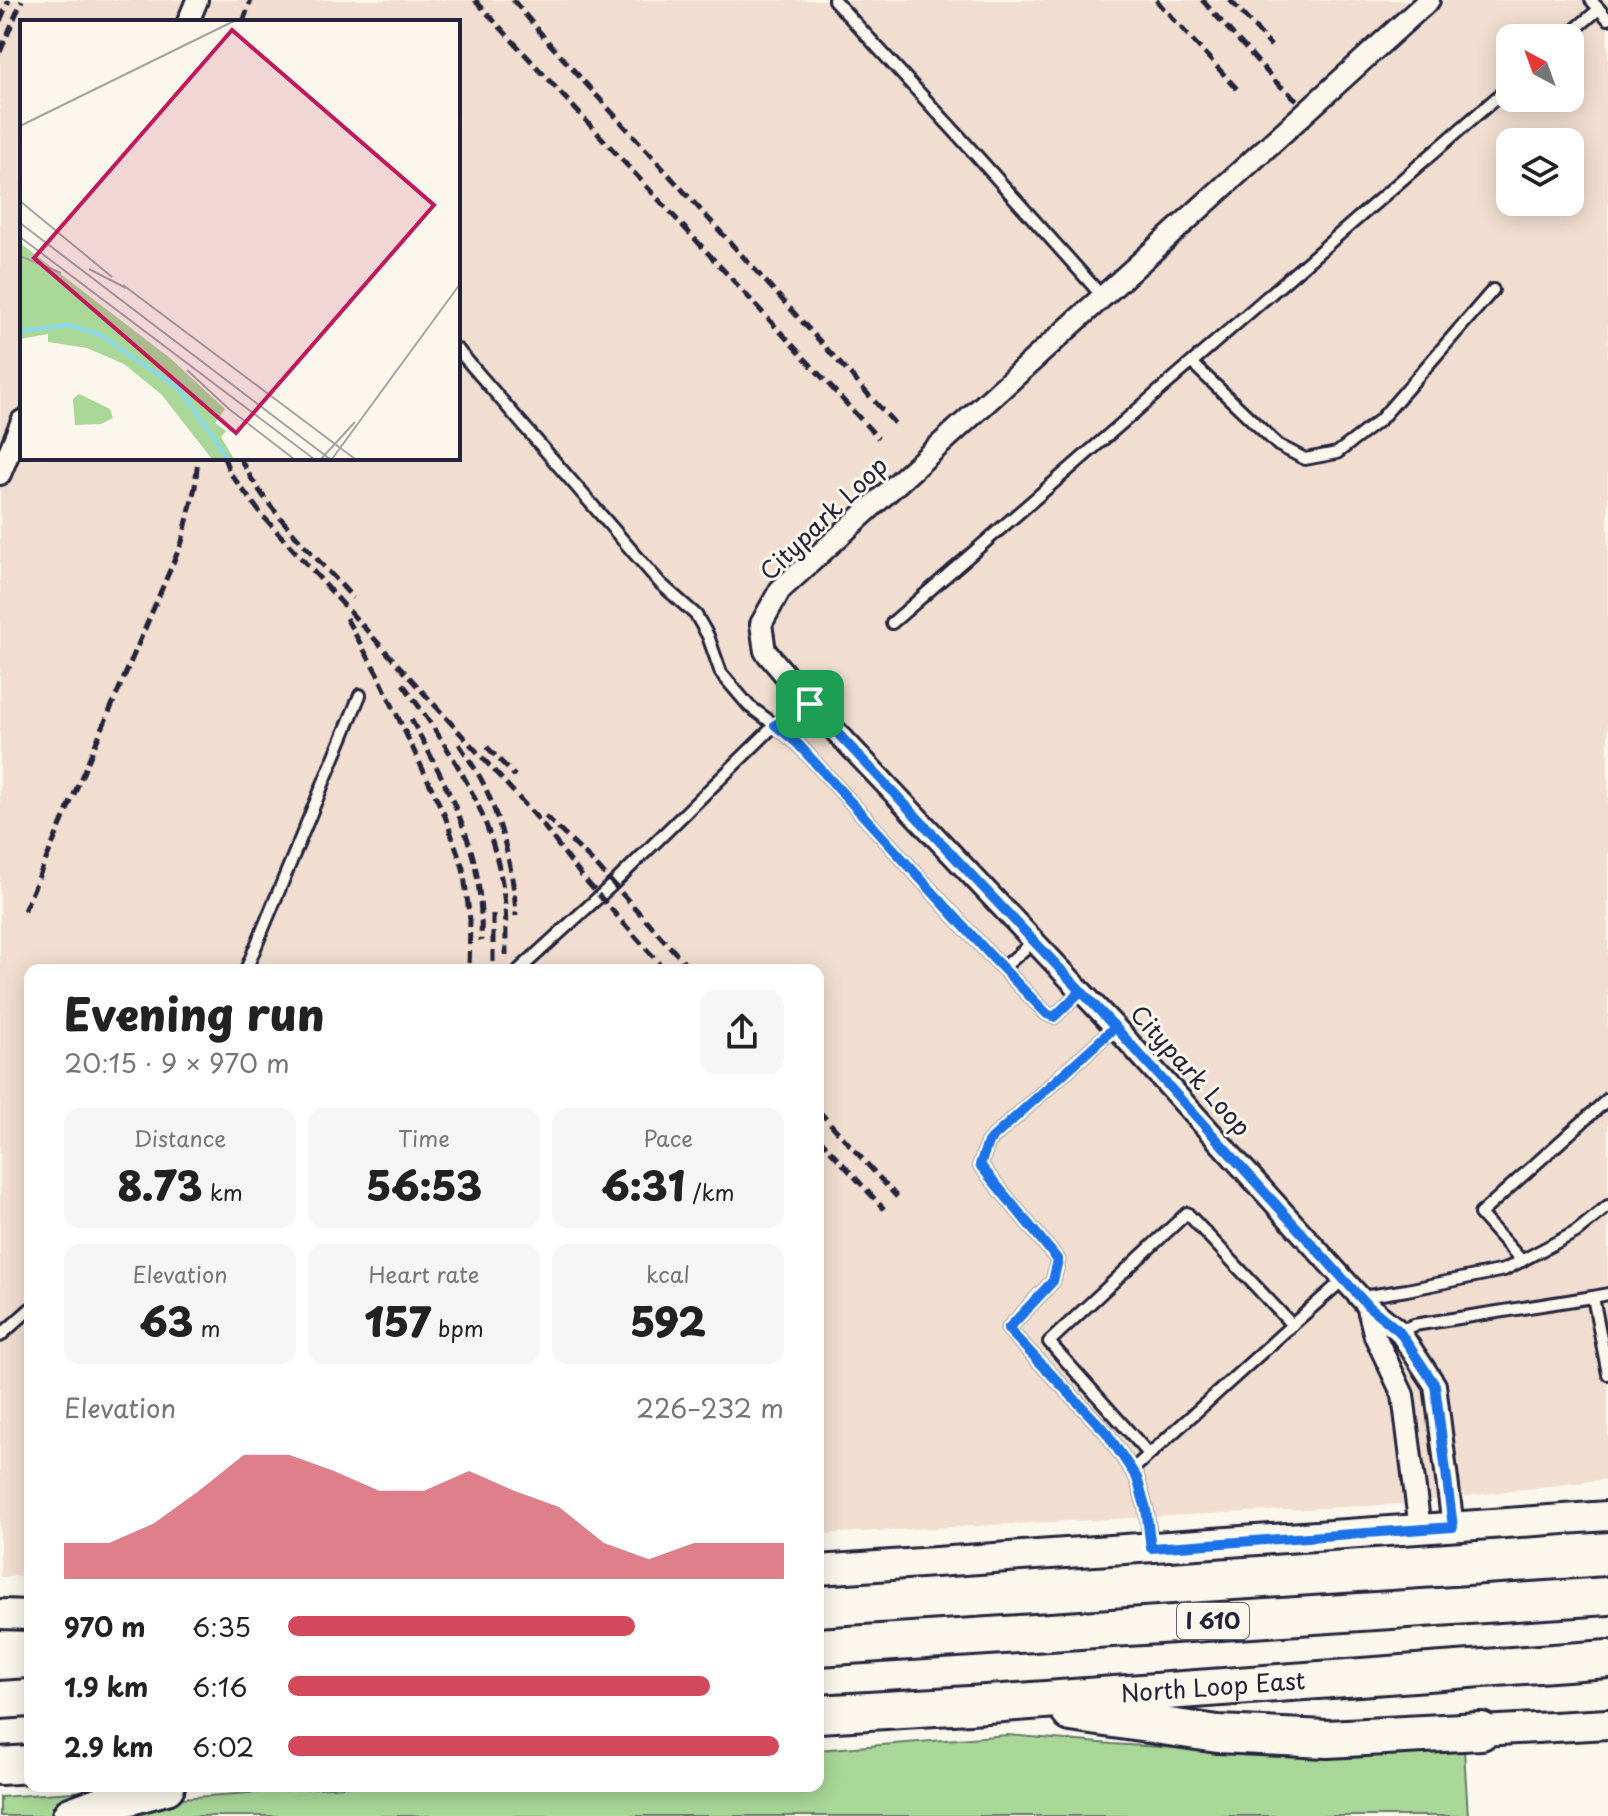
<!DOCTYPE html>
<html lang="en">
<head>
<meta charset="utf-8">
<style>
  :root { --surface:#fff; --page:#f6f6f6; --text:#222; --muted:#767676; --accent:#d1495b }
  body { margin:0; font-family:"Playpen Sans",sans-serif; background:var(--page); color:var(--text); height:100vh; display:flex; flex-direction:column; font-size:30px; white-space:nowrap }
  * { box-sizing:border-box; margin:0 }
  p { font-size:26px; color:var(--muted) }
  .icon { flex:none; width:44px; height:44px; fill:none; stroke:currentColor; stroke-width:2; stroke-linecap:round; stroke-linejoin:round }
  .map { position:relative; flex:1; overflow:hidden }
  .details { position:absolute; left:24px; top:964px; width:800px; height:828px; display:flex; flex-direction:column; background:var(--surface); border-radius:16px; box-shadow:0 4px 20px #0003 }
  .details>* { flex:none }
  .needle { width:52px; rotate:319deg }
  .buttons { position:absolute; left:1496px; top:24px; display:grid; gap:16px }
  .buttons a { display:grid; place-items:center; width:88px; height:88px; border-radius:16px; background:var(--surface); box-shadow:0 4px 20px #0003; font-size:40px }
  .pin { position:absolute; display:grid; place-items:center; width:68px; height:68px; color:#fff; margin:-34px; border-radius:16px; box-shadow:0 4px 12px #0006 }
  .round { display:grid; place-items:center; flex:none; width:84px; height:84px; border-radius:16px; background:var(--page) }
  .headline { display:flex; align-items:center; justify-content:space-between; height:136px; padding:0 40px }
  h1 { font-size:44px; font-weight:800; line-height:60px }
  .stats { display:grid; grid-template-columns:repeat(3,1fr); gap:12px; height:136px; padding:8px 40px }
  .stats div { display:grid; align-content:center; border-radius:16px; background:var(--page); text-align:center }
  .stats b { font-size:40px; font-weight:800 }
  .stats small { font-size:22px; font-weight:400 }
  .stats p { font-size:22px }
  .chart { height:224px; padding:16px 40px }
  .chart p { display:flex; justify-content:space-between }
  .chart svg { width:100%; height:144px; margin-top:8px; fill:var(--accent); opacity:.7 }
  ul { padding:0 40px; list-style:none; font-size:26px }
  li { display:grid; grid-template-columns:128px 96px 1fr; align-items:center; height:60px }
  li i { height:20px; border-radius:10px; background:var(--accent) }
  .map>svg:first-child { display:block }
  .built { fill:#f1ded0; fill-rule:evenodd }
  .green { fill:#a8d797; stroke:#657c69; stroke-width:2 }
  .lines { fill:none; stroke-linecap:round; stroke-linejoin:round }
  .service-casing { stroke:#22223b; stroke-width:16 }
  .minor-casing { stroke:#22223b; stroke-width:26 }
  .secondary-casing { stroke:#22223b; stroke-width:34 }
  .motorway-casing { stroke:#22223b; stroke-width:42 }
  .service { stroke:#fbf7ec; stroke-width:10 }
  .minor { stroke:#fbf7ec; stroke-width:20 }
  .secondary { stroke:#fbf7ec; stroke-width:28 }
  .motorway { stroke:#fbf7ec; stroke-width:36 }
  .rail { stroke:#22223b; stroke-width:5; stroke-dasharray:12 6; stroke-linecap:butt }
  .route-casing { stroke:#fff; stroke-width:16 }
  .route { stroke:#1a73e8; stroke-width:10 }
  .labels { text-anchor:middle; stroke-width:6; stroke-linejoin:round; paint-order:stroke }
  .shield { fill:#fbf7ec; stroke:#636270; stroke-width:2 }
  .shield-label { font-size:22px; font-weight:bold; fill:#22223b }
  .street-label { font-size:24px; fill:#22223b; stroke:#fbf7ec }
  .inset-river { fill:none; stroke:#89d7e8; stroke-width:4 }
  .inset-road { fill:none; stroke:#a4a2a5; stroke-width:2 }
  .view { fill:#c2185b; fill-opacity:0.15; stroke:#c2185b; stroke-width:4 }
  .inset-edge { fill:none; stroke:#22223b; stroke-width:4 }
</style>
</head>
<body>
<div class="map">
<svg width="1608" height="1816" viewBox="0 0 1608 1816">
  <rect width="100%" height="100%" fill="#fbf7ec"/>
  <filter id="ink" filterUnits="userSpaceOnUse"><feTurbulence type="fractalNoise" baseFrequency=".0125" numOctaves="2"/><feDisplacementMap in="SourceGraphic" scale="16" xChannelSelector="R" yChannelSelector="G"/><feConvolveMatrix kernelMatrix="1 2 1 2 8 2 1 2 1" color-interpolation-filters="sRGB"/></filter>
  <g filter="url(#ink)">
    <path class="built" d="M 0,0 L 1608,0 L 1608,1479 L 1402,1504 L 818,1534 L 818,970 L 30,970 L 30,1575 L 0,1577 ZM 22,22 L 458,22 L 458,458 L 22,458 ZM 1510,38 L 1570,38 L 1570,98 L 1510,98 ZM 1510,142 L 1570,142 L 1570,202 L 1510,202 Z"/>
    <path class="green" d="M 1008,1735 L 1112,1744 L 1301,1756 L 1464,1750 L 1468,1816 L 0,1816 L 0,1797 L 131,1788 L 168,1799 L 344,1786 L 818,1786 L 818,1750 Z"/>
    <g class="lines">
      <g class="service-casing">
        <g id="service">
          <path d="M 834,0 L 958,135 L 1102,296"/>
          <path d="M 1591,0 L 1608,19"/>
          <path d="M 1565,38 L 1599,9"/>
          <path d="M 458,350 L 660,583 L 696,615 L 708,636 L 721,673 L 749,706 L 775,725 L 810,704"/>
          <path d="M 1192,363 L 1278,445 L 1305,459 L 1337,453 L 1380,420 L 1493,290"/>
          <path d="M 892,623 L 1510,86"/>
          <path d="M 1003,968 L 1034,941"/>
          <path d="M 246,970 L 360,695"/>
          <path d="M 519,970 L 613,884 L 775,725 L 797,743 L 990,955 L 1047,1014 L 1054,1017 L 1081,991"/>
          <path d="M 1115,1027 L 988,1142 L 980,1165 L 1058,1260 L 1053,1281 L 1008,1329 L 1106,1432 L 1137,1478 L 1146,1509 L 1151,1546"/>
          <path d="M 1522,1261 L 1480,1214 L 1608,1099"/>
          <path d="M 1362,1297 L 1407,1290 L 1504,1270 L 1576,1232 L 1608,1206"/>
          <path d="M 1593,1297 L 1608,1294"/>
          <path d="M 1292,1325 L 1344,1279"/>
          <path d="M 1399,1331 L 1414,1325 L 1593,1297 L 1608,1374"/>
          <path d="M 0,1336 L 30,1309"/>
          <path d="M 1132,1470 L 1292,1325 L 1187,1213 L 1049,1342 L 1149,1454"/>
        </g>
      </g>
      <g class="minor-casing">
        <g id="minor">
          <path d="M 1429,0 L 780,590 L 761,624 L 765,651 L 810,704 L 1115,1027 L 1367,1305 L 1399,1331 L 1435,1385 L 1453,1527"/>
          <path d="M 188,22 L 197,0"/>
          <path d="M 0,474 L 22,421"/>
          <path d="M 1367,1305 L 1375,1336 L 1403,1395 L 1420,1529"/>
        </g>
      </g>
      <g class="secondary-casing">
        <g id="secondary">
          <path d="M 818,1570 L 1608,1516"/>
          <path d="M 0,1614 L 30,1615"/>
          <path d="M 1481,1731 L 1608,1724"/>
        </g>
      </g>
      <g class="motorway-casing">
        <g id="motorway">
          <path d="M 818,1647 L 1608,1596"/>
          <path d="M 0,1700 L 30,1698"/>
          <path d="M 1071,1713 L 1218,1734 L 1327,1739 L 1481,1731"/>
          <path id="s1" d="M 818,1714 L 1003,1703 L 1608,1659"/>
          <path d="M 0,1766 L 30,1764"/>
          <path d="M 71,1816 L 109,1802 L 166,1786"/>
        </g>
      </g>
      <use href="#service" class="service"/>
      <use href="#minor" class="minor"/>
      <use href="#secondary" class="secondary"/>
      <use href="#motorway" class="motorway"/>
      <g class="rail">
        <path d="M 475,0 L 878,438"/>
        <path d="M 513,0 L 549,43 L 896,425"/>
        <path d="M 1156,0 L 1238,90"/>
        <path d="M 1202,0 L 1277,83 L 1297,100"/>
        <path d="M 1230,0 L 1271,46"/>
        <path d="M 0,21 L 9,0"/>
        <path d="M 243,22 L 251,0"/>
        <path d="M 0,52 L 22,0"/>
        <path d="M 224,458 L 230,473 L 262,515 L 539,820 L 580,874 L 665,970"/>
        <path d="M 240,458 C 265,509 315,555 353,598"/>
        <path d="M 346,618 L 377,673 L 445,816 L 463,868 L 470,920 L 469,970"/>
        <path d="M 403,684 C 453,754 496,816 505,905 C 506,922 506,939 506,955"/>
        <path d="M 411,719 C 435,763 462,813 474,861 C 480,887 482,915 481,941"/>
        <path d="M 459,744 C 468,758 478,772 485,787 C 503,827 514,873 516,916"/>
        <path d="M 487,747 L 515,776"/>
        <path d="M 545,816 L 596,865 L 691,970"/>
        <path d="M 24,911 L 182,542 L 195,487 L 198,458"/>
        <path d="M 493,914 L 493,967"/>
        <path d="M 818,1110 L 897,1197"/>
        <path d="M 818,1137 L 884,1209"/>
      </g>
    </g>
  </g>
  <g class="lines" filter="url(#ink)">
    <g class="route-casing">
      <path id="route" d="M 810,704 L 1115,1027 L 988,1142 L 980,1165 L 1058,1260 L 1053,1281 L 1008,1329 L 1106,1432 L 1137,1478 L 1146,1509 L 1151,1548 L 1453,1527 L 1435,1385 L 1399,1331 L 1367,1305 L 1115,1027 L 1081,991 L 1054,1017 L 1047,1014 L 990,955 L 797,743 L 775,725 L 810,704"/>
    </g>
    <use href="#route" class="route"/>
  </g>
  <g class="labels">
    <rect class="shield" x="1177" y="1603" width="72" height="36" rx="6"/>
    <g class="shield-label">
      <text x="1213" y="1629">I 610</text>
    </g>
    <g class="street-label">
      <text transform="translate(824 519) rotate(-44)" y="8">Citypark Loop</text>
      <text transform="translate(1190 1071) rotate(48)" y="8">Citypark Loop</text>
      <text dy="8" stroke="none"><textPath href="#s1" startOffset="396">North Loop East</textPath></text>
    </g>
  </g>
  <g transform="translate(20 20)">
    <rect width="440" height="440" fill="#fbf7ec"/>
    <path d="M 0,223 L 150,338 L 205,389 L 195,403 L 206,411 L 201,417 L 214,439 L 192,439 L 141,374 L 104,344 L 67,328 L 28,322 L 28,314 L 0,319 ZM 59,374 L 90,389 L 93,398 L 81,404 L 55,405 L 53,379 Z" fill="#a8d797"/>
    <path class="inset-river" d="M 0,311 L 49,305 L 81,315 L 159,369 L 208,439"/>
    <path class="inset-road" d="M 0,106 L 214,1M 0,181 L 92,257M 0,203 L 310,439M 0,217 L 294,439M 0,236 L 41,253M 69,249 L 106,268M 103,265 L 335,439M 167,350 L 209,389M 209,389 L 274,439M 301,439 L 335,402M 312,439 L 440,264"/>
    <path class="view" d="M 212,10 L 414,185 L 216,413 L 14,238 Z"/>
    <rect width="440" height="440" class="inset-edge"/>
  </g>
</svg>
<div class="buttons">
<a><svg class="needle" viewBox="-14 -14 28 28"><path d="M0-13l5 13h-10z" fill="#e53935"/><path d="M0 13l5-13h-10z" fill="#767676"/></svg></a>
<a><svg class="icon" aria-label="layers" viewBox="0 0 24 24"><path d="M12 4l9 5-9 5-9-5zM3 14l9 5 9-5"/></svg></a>
</div>
<div class="pin" style="left:810px;top:704px;background:#1e9e55"><svg class="icon" aria-label="arrive" viewBox="0 0 24 24"><path d="M6 21V4h12l-3 4 3 4H6"/></svg></div>
<section class="details">
<div class="headline"><div><h1>Evening run</h1><p>20:15 · 9 × 970 m</p></div><a class="round"><svg class="icon" aria-label="share" viewBox="0 0 24 24"><path d="M12 15V3M7 8l5-5 5 5M5 13v7h14v-7"/></svg></a></div>
<div class="stats">
<div><p>Distance</p><b>8.73<small> km</small></b></div>
<div><p>Time</p><b>56:53</b></div>
<div><p>Pace</p><b>6:31<small> /km</small></b></div>
</div>
<div class="stats">
<div><p>Elevation</p><b>63<small> m</small></b></div>
<div><p>Heart rate</p><b>157<small> bpm</small></b></div>
<div><p>kcal</p><b>592</b></div>
</div>
<div class="chart"><p><span>Elevation</span>226–232 m</p>
<svg viewBox="0 0 160 44" preserveAspectRatio="none"><path d="M0 44V33L10 33L20 27L30 17L40 6L50 6L60 11L70 17L80 17L90 11L100 17L110 22L120 33L130 38L140 33L150 33L160 33V44z"/></svg>
</div>
<ul>
<li><b>970 m</b>6:35<i style="width:70%"></i></li>
<li><b>1.9 km</b>6:16<i style="width:85%"></i></li>
<li><b>2.9 km</b>6:02<i style="width:99%"></i></li>
</ul>
</section>
</div>
</body>
</html>
